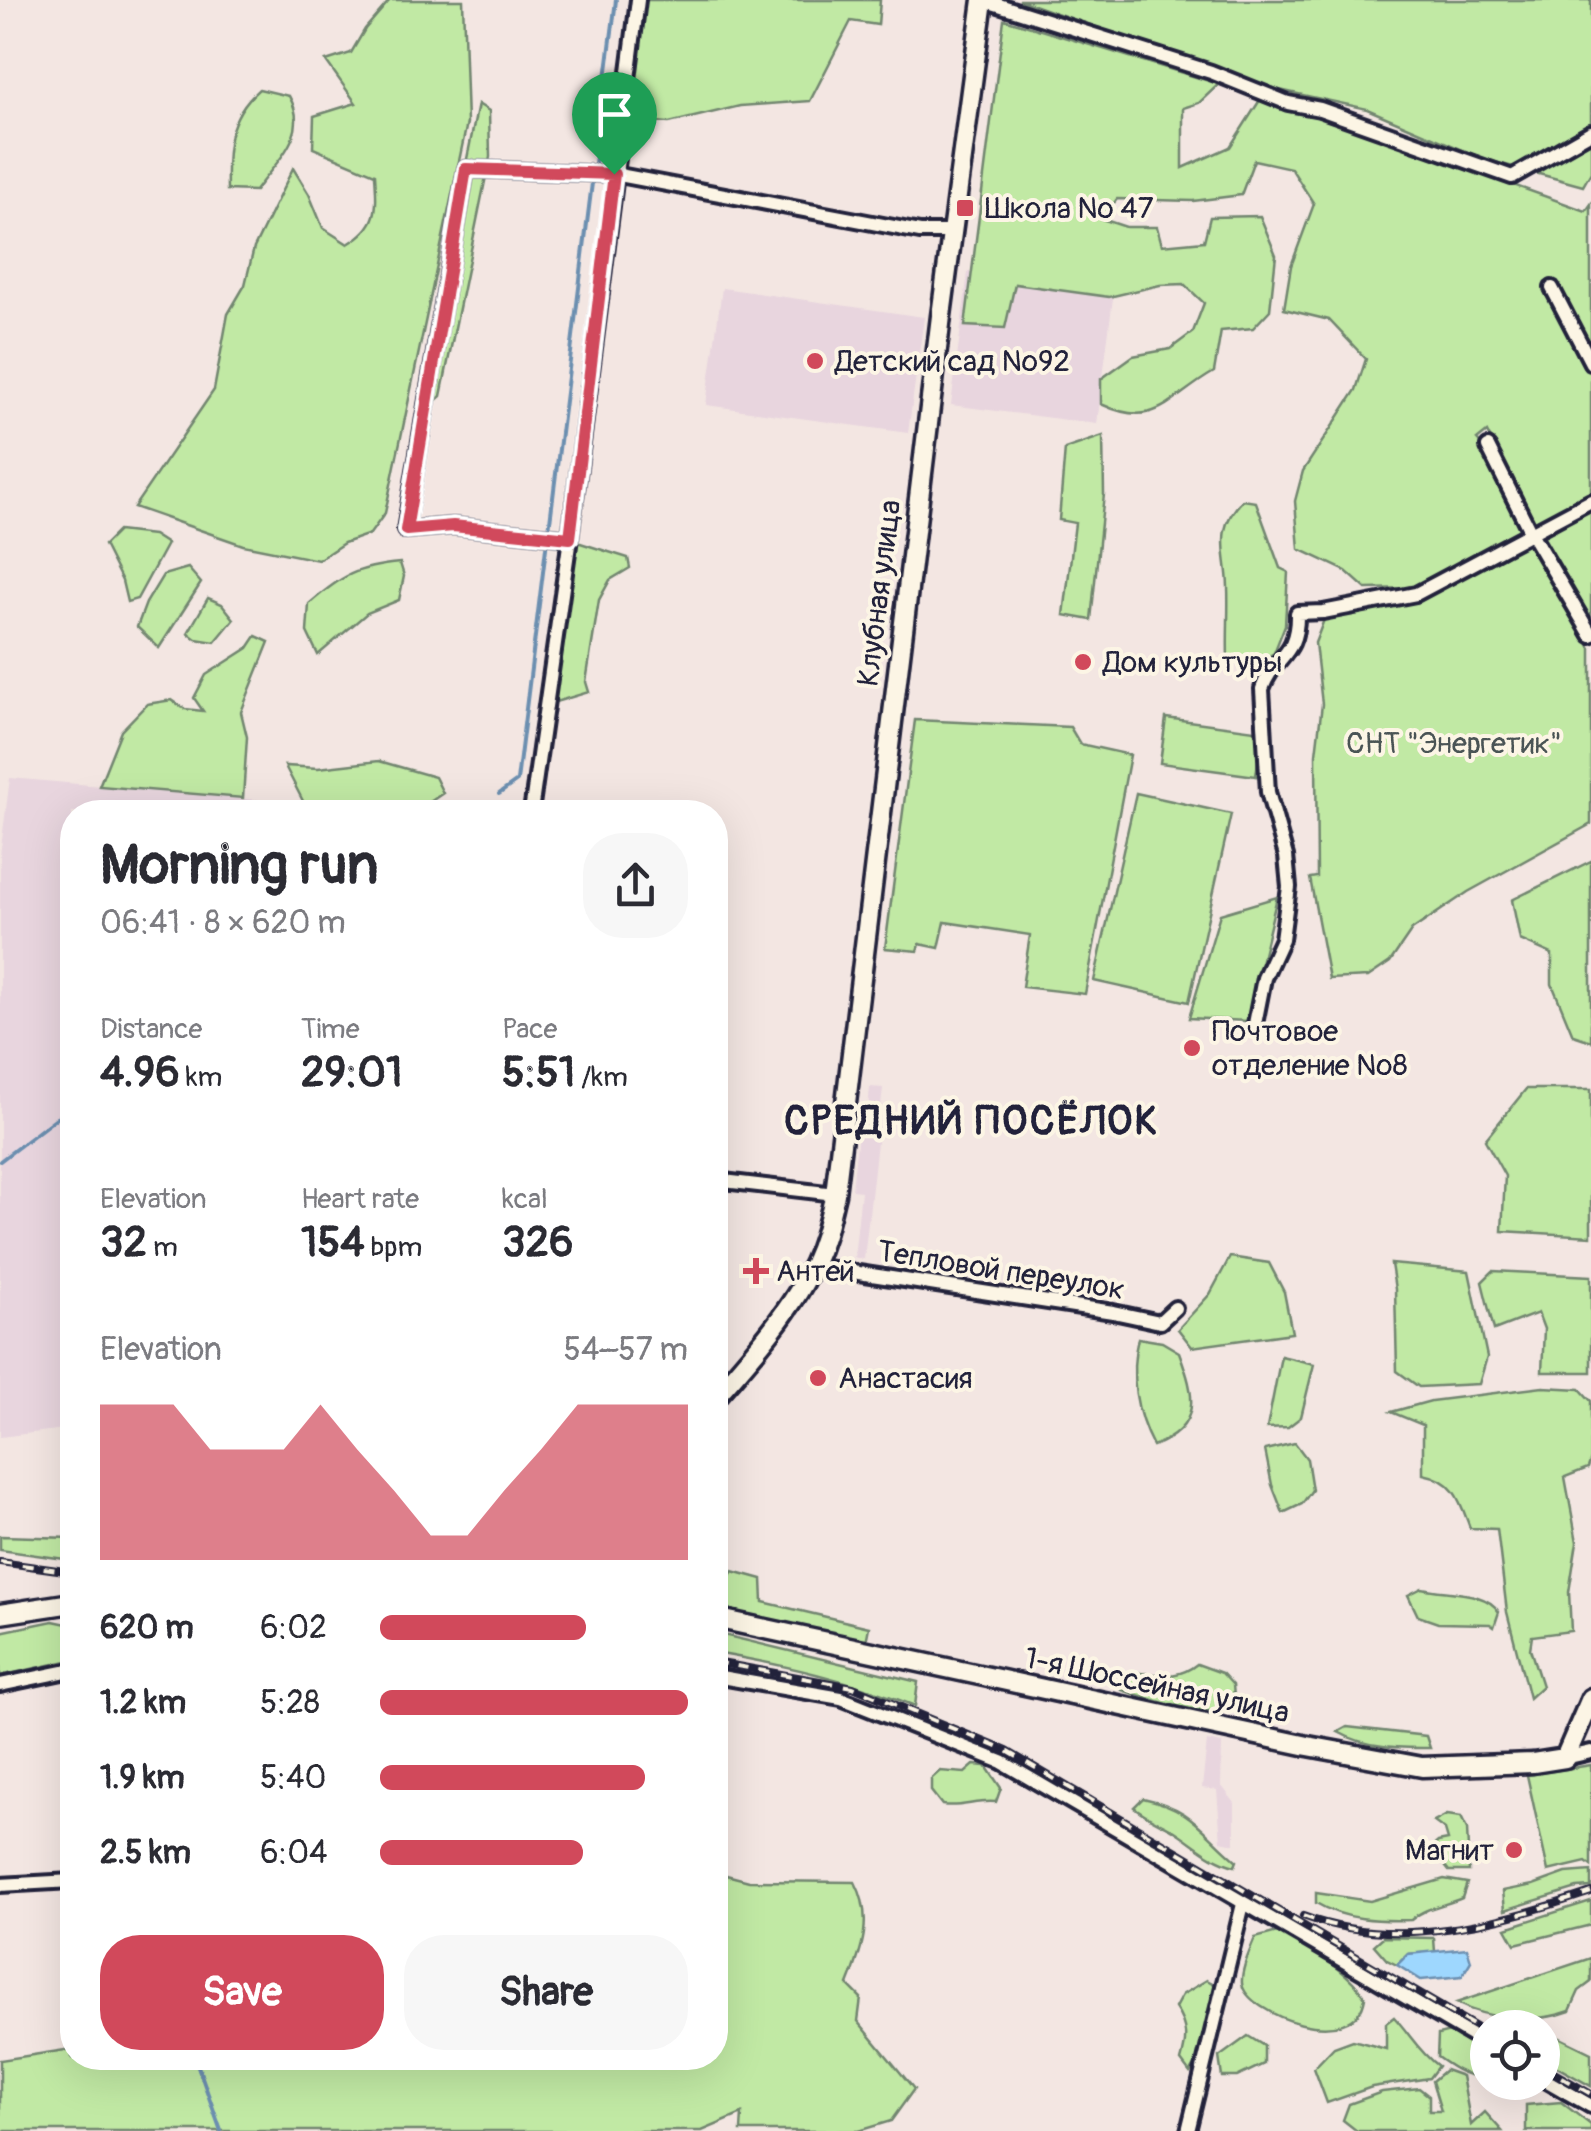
<!DOCTYPE html>
<html lang="en">
<head>
<meta charset="utf-8">
<style>
  :root { --surface:#fff; --page:#f7f7f7; --text:#2b2b33; --muted:#7c7c81; --accent:#d1495b }
  body { margin:0; font-family:Pangolin,sans-serif; background:var(--page); color:var(--text); height:100vh; display:flex; flex-direction:column; font-size:38px; white-space:nowrap }
  * { box-sizing:border-box; margin:0 }
  p { font-size:32px; color:var(--muted) }
  .icon { flex:none; width:55px; height:55px; fill:none; stroke:currentColor; stroke-width:2; stroke-linecap:round; stroke-linejoin:round }
  .map { position:relative; flex:1; overflow:hidden }
  .panel { position:absolute; left:60px; top:800px; width:668px; height:1270px; display:flex; flex-direction:column; background:var(--surface); border-radius:40px; box-shadow:0 10px 40px #0002 }
  .panel>* { flex:none }
  .tools { position:absolute; left:1470px; top:2010px; display:grid; gap:20px }
  .tools a { display:grid; place-items:center; width:90px; height:90px; border-radius:50%; background:var(--surface); box-shadow:0 10px 40px #0002; font-size:50px }
  .pin { position:absolute; display:grid; place-items:center; width:85px; height:85px; color:#fff; margin:-102px -42px; border-radius:50% 50% 50% 0; rotate:-45deg; box-shadow:0 0 10px #0007 }
  .pin .icon { rotate:45deg }
  .round { display:grid; place-items:center; flex:none; width:105px; height:105px; border-radius:40px; background:var(--page) }
  .summary { display:flex; align-items:center; justify-content:space-between; height:170px; padding:0 40px }
  h1 { font-size:55px; font-weight:700; line-height:75px }
  .stats { display:grid; grid-template-columns:repeat(3,1fr); gap:15px; height:170px; padding:10px 40px }
  .stats div { display:grid; align-content:center }
  .stats b { font-size:42px; font-weight:700 }
  .stats small { font-size:28px; font-weight:400 }
  .stats p { font-size:28px }
  .chart { height:280px; padding:20px 40px }
  .chart p { display:flex; justify-content:space-between }
  .chart svg { width:100%; height:180px; margin-top:10px; fill:var(--accent); opacity:.7 }
  .primary-button { display:flex; gap:20px; margin-top:auto; padding:20px 40px }
  .primary-button a { flex:1; height:115px; border-radius:40px; background:var(--accent); color:#fff; font-size:40px; font-weight:700; line-height:115px; text-align:center }
  .primary-button a+a { background:var(--page); color:var(--text) }
  ul { padding:0 40px; list-style:none; font-size:32px }
  li { display:grid; grid-template-columns:160px 120px 1fr; align-items:center; height:75px }
  li i { height:25px; border-radius:12px; background:var(--accent) }
  .map>svg:first-child { display:block }
  .built { fill:#e8d5de }
  .green { fill:#c1e9a4; stroke:#728670; stroke-width:2.5 }
  .water { fill:#9ed7fe; stroke:#6c8fb0; stroke-width:2.5 }
  .lines { fill:none; stroke-linecap:round; stroke-linejoin:round }
  .stream { stroke:#6c8fb0; stroke-width:4 }
  .street-casing { stroke:#22223b; stroke-width:20 }
  .secondary-casing { stroke:#22223b; stroke-width:25 }
  .street { stroke:#fcf5e5; stroke-width:12 }
  .secondary { stroke:#fcf5e5; stroke-width:18 }
  .rail-casing { stroke:#22223b; stroke-width:8 }
  .rail { stroke:#fcf5e5; stroke-width:4; stroke-dasharray:11; stroke-linecap:butt }
  .route-casing { stroke:#fff; stroke-width:20 }
  .route { stroke:#d1495b; stroke-width:12 }
  .poi-dot { fill:#d1495b; stroke:#fcf5e5; stroke-width:4 }
  .labels { text-anchor:middle; stroke-width:8; stroke-linejoin:round; paint-order:stroke }
  .poi-label { font-size:30px; fill:#22223b; stroke:#fcf5e5; text-anchor:start }
  .street-label { font-size:30px; fill:#22223b; stroke:#fcf5e5 }
  .park-label { font-size:30px; fill:#4a5455; stroke:#fcf5e5 }
  .district-label { font-size:40px; font-weight:bold; letter-spacing:2.5px; fill:#22223b; stroke:#fcf5e5 }
</style>
</head>
<body>
<div class="map">
<svg width="1591" height="2131" viewBox="0 0 1591 2131">
  <rect width="100%" height="100%" fill="#f3e6e2"/>
  <filter id="ink" filterUnits="userSpaceOnUse"><feTurbulence type="fractalNoise" baseFrequency=".01" numOctaves="2"/><feDisplacementMap in="SourceGraphic" scale="20" xChannelSelector="R" yChannelSelector="G"/><feConvolveMatrix kernelMatrix="1 2 1 2 8 2 1 2 1" color-interpolation-filters="sRGB"/></filter>
  <g filter="url(#ink)">
    <g class="built">
      <path d="M 968,272 L 1114,290 L 1097,424 L 951,405 Z"/>
      <path d="M 722,288 L 924,317 L 908,433 L 706,405 Z"/>
      <path d="M 10,778 L 260,800 L 259,812 L 72,812 L 72,1428 L 0,1437 L 0,855 Z"/>
      <path d="M 870,1087 L 883,1088 L 864,1259 L 854,1258 L 861,1191 L 852,1190 L 859,1123 L 867,1123 Z"/>
      <path d="M 1207,1741 L 1222,1744 L 1221,1785 L 1235,1803 L 1235,1844 L 1221,1841 L 1217,1790 L 1202,1788 Z"/>
    </g>
    <g class="green">
      <path d="M 390,0 L 463,0 L 467,123 L 385,513 L 370,534 L 344,543 L 318,560 L 243,545 L 134,507 L 214,390 L 228,314 L 245,285 L 254,248 L 293,168 L 309,194 L 323,228 L 348,244 C 380,225 377,208 375,174 L 313,148 L 314,116 L 356,103 L 326,61 L 351,53 L 365,29 Z"/>
      <path d="M 643,0 L 880,0 L 878,25 L 851,21 L 810,101 L 740,106 L 669,123 L 627,120 Z"/>
      <path d="M 1019,0 L 1591,0 L 1591,172 L 1583,186 L 1484,159 L 1367,109 L 1243,82 L 1193,61 Z"/>
      <path d="M 1004,19 L 1219,84 L 1199,103 L 1183,108 L 1183,168 L 1230,147 L 1260,100 L 1351,127 L 1586,211 L 1591,204 L 1591,351 L 1556,284 L 1591,369 L 1591,496 L 1534,525 L 1487,432 L 1477,440 L 1486,450 L 1524,531 L 1416,588 L 1366,589 L 1346,571 L 1299,549 L 1295,501 L 1303,471 L 1356,390 L 1366,359 L 1329,320 L 1284,309 L 1291,266 L 1314,204 L 1291,168 L 1254,160 L 1241,195 L 1193,201 L 1117,199 L 1102,219 L 1126,227 L 1157,227 L 1162,245 L 1204,241 L 1210,217 L 1260,216 L 1276,255 L 1270,310 L 1253,328 L 1221,331 L 1214,372 C 1167,399 1157,430 1101,404 L 1101,379 L 1133,356 L 1170,349 L 1193,332 L 1204,303 L 1184,284 L 1160,285 L 1109,297 L 1015,284 L 1005,328 L 965,326 Z"/>
      <path d="M 259,89 L 289,96 C 311,134 277,160 255,191 L 227,190 C 226,150 227,117 259,89 Z"/>
      <path d="M 478,104 L 489,111 L 490,157 L 441,396 L 432,404 L 417,409 Z"/>
      <path d="M 1103,436 L 1104,494 L 1091,620 L 1064,615 L 1075,523 L 1059,520 L 1065,449 Z"/>
      <path d="M 1243,500 L 1256,502 L 1280,568 L 1288,572 L 1285,625 L 1274,653 L 1253,666 L 1228,658 C 1227,634 1229,611 1228,587 C 1227,550 1213,530 1243,500 Z"/>
      <path d="M 1591,507 L 1591,627 L 1539,535 Z"/>
      <path d="M 118,531 L 153,535 L 167,544 L 137,599 L 127,602 L 122,581 L 104,545 Z"/>
      <path d="M 574,541 L 628,558 L 630,568 L 610,580 L 599,600 L 586,682 L 589,692 L 552,703 Z"/>
      <path d="M 1528,541 L 1591,648 L 1591,824 L 1468,892 L 1412,930 L 1390,962 L 1368,977 L 1329,979 L 1310,878 L 1317,877 L 1316,754 L 1322,704 L 1315,643 L 1325,617 L 1417,601 Z"/>
      <path d="M 400,563 L 404,576 L 399,600 L 367,613 L 318,655 L 307,632 L 309,604 C 342,575 357,567 400,563 Z"/>
      <path d="M 188,568 L 201,583 L 159,648 L 137,627 L 146,603 L 163,575 Z"/>
      <path d="M 208,598 L 222,604 L 234,619 L 215,642 L 196,639 L 188,633 Z"/>
      <path d="M 256,636 L 269,642 L 241,712 L 247,737 L 243,798 L 99,786 L 121,731 L 147,704 L 172,700 L 185,709 L 203,711 L 194,698 L 206,675 L 248,648 Z"/>
      <path d="M 1166,718 L 1262,731 L 1256,776 L 1160,763 Z"/>
      <path d="M 915,720 L 1070,727 L 1080,744 L 1130,755 L 1085,994 L 1022,987 L 1030,935 L 945,922 L 939,948 L 920,944 L 918,951 L 885,948 Z"/>
      <path d="M 379,761 L 435,777 L 443,793 L 427,804 L 424,812 L 325,812 L 322,803 L 305,805 L 285,766 L 318,768 Z"/>
      <path d="M 1136,793 L 1231,814 L 1189,1002 L 1094,981 Z"/>
      <path d="M 1591,861 L 1591,1041 L 1573,1035 L 1552,984 L 1552,954 L 1520,940 L 1512,900 Z"/>
      <path d="M 1277,897 L 1247,1021 L 1189,1018 L 1220,914 Z"/>
      <path d="M 1526,1089 L 1591,1089 L 1591,1236 L 1502,1231 L 1505,1176 L 1485,1140 Z"/>
      <path d="M 1230,1257 L 1269,1263 L 1284,1292 L 1292,1333 L 1192,1347 L 1178,1329 L 1210,1294 Z"/>
      <path d="M 1391,1264 L 1469,1271 L 1487,1357 L 1479,1384 L 1419,1387 L 1397,1371 L 1395,1289 Z"/>
      <path d="M 1493,1271 L 1591,1276 L 1591,1372 L 1542,1372 L 1544,1329 L 1538,1313 L 1494,1330 L 1482,1282 Z"/>
      <path d="M 1138,1338 L 1162,1342 L 1179,1352 C 1195,1395 1203,1427 1153,1446 C 1136,1414 1129,1374 1138,1338 Z"/>
      <path d="M 1281,1356 L 1314,1364 L 1301,1417 L 1288,1427 L 1267,1428 Z"/>
      <path d="M 1543,1387 L 1580,1389 L 1591,1401 L 1591,1459 L 1588,1468 L 1565,1477 L 1577,1542 L 1569,1592 L 1571,1631 L 1532,1636 L 1530,1649 L 1542,1686 L 1529,1698 L 1507,1612 L 1497,1529 L 1470,1528 C 1460,1501 1455,1480 1423,1474 L 1423,1425 L 1391,1412 L 1431,1401 Z"/>
      <path d="M 1295,1443 L 1307,1459 L 1312,1490 L 1302,1504 L 1283,1513 L 1272,1485 L 1265,1450 Z"/>
      <path d="M 0,1536 L 72,1538 L 72,1560 L 0,1550 Z"/>
      <path d="M 733,1571 L 762,1579 L 763,1602 L 869,1627 L 866,1642 L 715,1612 L 721,1587 Z"/>
      <path d="M 1422,1588 C 1446,1594 1486,1590 1499,1612 L 1494,1627 L 1490,1624 L 1438,1623 L 1418,1616 L 1408,1595 Z"/>
      <path d="M 53,1621 L 72,1625 L 72,1660 L 0,1676 L 0,1632 Z"/>
      <path d="M 715,1633 L 918,1682 L 915,1706 C 850,1680 785,1665 715,1653 Z"/>
      <path d="M 1197,1664 L 1222,1673 L 1233,1685 L 1234,1697 L 1223,1712 L 1186,1710 L 1122,1690 L 1122,1673 C 1152,1670 1172,1684 1197,1664 Z"/>
      <path d="M 1347,1727 L 1426,1736 L 1430,1748 C 1399,1748 1366,1748 1338,1732 Z"/>
      <path d="M 974,1765 L 986,1766 L 1001,1788 L 996,1802 C 976,1800 962,1808 942,1805 L 931,1791 L 931,1779 L 940,1771 L 965,1773 Z"/>
      <path d="M 1591,1765 L 1591,1866 L 1586,1862 L 1548,1871 L 1527,1775 Z"/>
      <path d="M 1143,1798 C 1194,1809 1200,1830 1237,1861 L 1235,1866 C 1210,1860 1192,1841 1170,1828 C 1157,1821 1145,1816 1134,1807 Z"/>
      <path d="M 1447,1815 L 1461,1817 L 1467,1829 L 1469,1871 L 1449,1871 L 1431,1848 L 1438,1842 L 1448,1840 L 1445,1830 L 1434,1822 Z"/>
      <path d="M 1591,1871 L 1591,1887 L 1577,1888 L 1505,1910 L 1503,1891 L 1533,1885 L 1566,1873 Z"/>
      <path d="M 715,1872 L 749,1881 L 855,1882 C 874,1918 862,1950 848,1985 L 861,1998 L 858,2021 L 914,2089 L 891,2121 L 858,2131 L 741,2131 L 742,2114 L 702,2131 L 0,2131 L 0,2060 L 72,2049 L 72,2058 L 715,2058 Z"/>
      <path d="M 1444,1879 L 1467,1883 L 1462,1898 C 1444,1906 1425,1907 1411,1920 C 1379,1921 1344,1920 1316,1903 L 1316,1893 L 1370,1901 Z"/>
      <path d="M 1591,1901 L 1591,1925 L 1515,1944 L 1506,1928 Z"/>
      <path d="M 1281,1931 C 1310,1951 1345,1966 1365,1997 C 1356,2056 1245,2014 1242,1983 C 1241,1969 1250,1951 1255,1938 Z"/>
      <path d="M 1383,1937 L 1434,1938 L 1435,1952 L 1408,1954 L 1397,1965 L 1387,1960 L 1374,1945 Z"/>
      <path d="M 1591,1958 L 1591,1982 L 1579,1991 L 1570,2011 C 1535,2024 1489,2020 1456,2003 Z"/>
      <path d="M 1207,1980 L 1216,1985 C 1217,2012 1206,2051 1190,2073 L 1181,2061 C 1187,2040 1188,2027 1175,2008 L 1182,1995 Z"/>
      <path d="M 1394,2017 C 1410,2034 1419,2052 1438,2066 L 1429,2078 L 1372,2087 L 1327,2103 L 1314,2068 L 1334,2047 L 1353,2040 L 1386,2049 L 1386,2023 Z"/>
      <path d="M 1542,2029 L 1591,2053 L 1591,2086 L 1543,2059 Z"/>
      <path d="M 1450,2032 L 1474,2047 L 1487,2064 L 1483,2075 C 1467,2079 1450,2066 1437,2057 L 1438,2035 Z"/>
      <path d="M 1248,2036 L 1264,2046 L 1264,2064 L 1237,2077 L 1222,2077 L 1219,2057 Z"/>
      <path d="M 1445,2070 L 1462,2076 L 1471,2125 L 1485,2112 L 1502,2131 L 1357,2131 L 1343,2120 L 1349,2104 L 1382,2092 L 1419,2088 L 1429,2096 L 1429,2111 L 1441,2111 L 1432,2081 Z"/>
      <path d="M 1561,2102 L 1591,2125 L 1591,2131 L 1526,2131 L 1526,2105 Z"/>
    </g>
    <path class="water" d="M 1467,1948 L 1471,1961 L 1462,1976 L 1421,1980 L 1397,1965 L 1408,1954 Z"/>
    <g class="lines">
      <g class="stream">
        <path d="M 595,164 L 616,0"/>
        <path d="M 549,530 L 592,183"/>
        <path d="M 499,794 L 517,781 L 547,540"/>
        <path d="M 473,812 L 483,806"/>
        <path d="M 0,1161 L 72,1106"/>
        <path d="M 204,2058 L 198,2066 L 221,2131"/>
      </g>
      <g class="street-casing">
        <g id="street">
          <path d="M 983,0 L 1211,72 L 1288,103 L 1320,109 L 1512,177 L 1591,132"/>
          <path d="M 1552,288 L 1591,363"/>
          <path d="M 1488,447 L 1531,533 L 1591,635"/>
          <path d="M 570,538 L 453,526 L 405,530 L 466,169 L 614,174 L 920,232 L 953,232"/>
          <path d="M 531,812 L 570,538 L 638,0"/>
          <path d="M 1255,1024 L 1264,978 L 1282,939 L 1289,887 L 1286,856 L 1268,792 L 1262,689 C 1274,655 1298,658 1297,613 L 1323,612 L 1416,594 L 1591,501"/>
          <path d="M 715,1180 L 835,1194"/>
          <path d="M 813,1266 L 1113,1312 L 1160,1322 L 1175,1308"/>
          <path d="M 715,1676 L 841,1698 L 1002,1762 L 1488,2045"/>
          <path d="M 0,1685 L 72,1670"/>
          <path d="M 1565,1758 L 1591,1752"/>
          <path d="M 0,1885 L 72,1881"/>
          <path d="M 1542,2078 L 1591,2106"/>
          <path d="M 1188,2131 L 1243,1904"/>
        </g>
      </g>
      <g class="secondary-casing">
        <g id="secondary">
          <path d="M 715,1397 C 750,1357 792,1311 814,1263 C 825,1240 829,1218 835,1194 L 941,316 L 983,0"/>
          <path d="M 0,1614 L 72,1603"/>
          <path d="M 715,1618 L 1308,1746 L 1422,1767 L 1533,1763 L 1565,1758 L 1591,1698"/>
        </g>
      </g>
      <use href="#street" class="street"/>
      <use href="#secondary" class="secondary"/>
      <g class="rail-casing">
        <g id="rail">
          <path d="M 0,1562 L 72,1572"/>
          <path d="M 715,1662 L 853,1687 L 1007,1751 L 1488,2034"/>
          <path d="M 1303,1916 C 1397,1951 1500,1923 1591,1892"/>
          <path d="M 1542,2066 L 1591,2094"/>
        </g>
      </g>
      <use href="#rail" class="rail"/>
    </g>
  </g>
  <g class="lines" filter="url(#ink)">
    <g class="route-casing">
      <path id="route" d="M 466,169 L 614,174 L 570,538 L 453,526 L 406,530 Z"/>
    </g>
    <use href="#route" class="route"/>
  </g>
  <g class="poi-dot">
    <rect x="955" y="198" width="20" height="20" rx="5"/>
    <circle cx="815" cy="361" r="10"/>
    <circle cx="1083" cy="662" r="10"/>
    <circle cx="1192" cy="1048" r="10"/>
    <path d="M751 1256h10v10h10v10h-10v10h-10v-10h-10v-10h10z"/>
    <circle cx="818" cy="1378" r="10"/>
    <circle cx="1514" cy="1850" r="10"/>
  </g>
  <g class="labels">
    <g class="poi-label">
      <text x="985" y="218">Школа № 47</text>
      <text x="835" y="371">Детский сад №92</text>
      <text x="1103" y="672">Дом культуры</text>
      <text x="1212" y="1041">Почтовое<tspan x="1212" dy="34">отделение №8</tspan></text>
      <text x="776" y="1281">Антей</text>
      <text x="838" y="1388">Анастасия</text>
      <text x="1494" y="1860" text-anchor="end">Магнит</text>
    </g>
    <g class="street-label">
      <text transform="translate(879 593) rotate(-83)" y="10">Клубная улица</text>
      <text transform="translate(1001 1270) rotate(9)" y="10">Тепловой переулок</text>
      <text transform="translate(1157 1685) rotate(12)" y="10">1-я Шоссейная улица</text>
    </g>
    <g class="park-label">
      <text x="1454" y="753">СНТ "Энергетик"</text>
    </g>
    <g class="district-label">
      <text x="972" y="1134">СРЕДНИЙ ПОСЁЛОК</text>
    </g>
  </g>
</svg>
<div class="tools">
<a><svg class="icon" aria-label="locate" viewBox="0 0 24 24"><circle cx="12" cy="12" r="6"/><path d="M12 2v4M12 18v4M2 12h4M18 12h4"/></svg></a>
</div>
<div class="pin" style="left:614px;top:174px;background:#1e9e55"><svg class="icon" aria-label="arrive" viewBox="0 0 24 24"><path d="M6 21V4h12l-3 4 3 4H6"/></svg></div>
<section class="panel">
<div class="summary"><div><h1>Morning run</h1><p>06:41 · 8 × 620 m</p></div><a class="round"><svg class="icon" aria-label="share" viewBox="0 0 24 24"><path d="M12 15V3M7 8l5-5 5 5M5 13v7h14v-7"/></svg></a></div>
<div class="stats">
<div><p>Distance</p><b>4.96<small> km</small></b></div>
<div><p>Time</p><b>29:01</b></div>
<div><p>Pace</p><b>5:51<small> /km</small></b></div>
</div>
<div class="stats">
<div><p>Elevation</p><b>32<small> m</small></b></div>
<div><p>Heart rate</p><b>154<small> bpm</small></b></div>
<div><p>kcal</p><b>326</b></div>
</div>
<div class="chart"><p><span>Elevation</span>54–57 m</p>
<svg viewBox="0 0 160 44" preserveAspectRatio="none"><path d="M0 44V6L10 6L20 6L30 17L40 17L50 17L60 6L70 17L80 27L90 38L100 38L110 27L120 17L130 6L140 6L150 6L160 6V44z"/></svg>
</div>
<ul>
<li><b>620 m</b>6:02<i style="width:67%"></i></li>
<li><b>1.2 km</b>5:28<i style="width:100%"></i></li>
<li><b>1.9 km</b>5:40<i style="width:86%"></i></li>
<li><b>2.5 km</b>6:04<i style="width:66%"></i></li>
</ul>
<div class="primary-button"><a>Save</a><a>Share</a></div>
</section>
</div>
</body>
</html>
